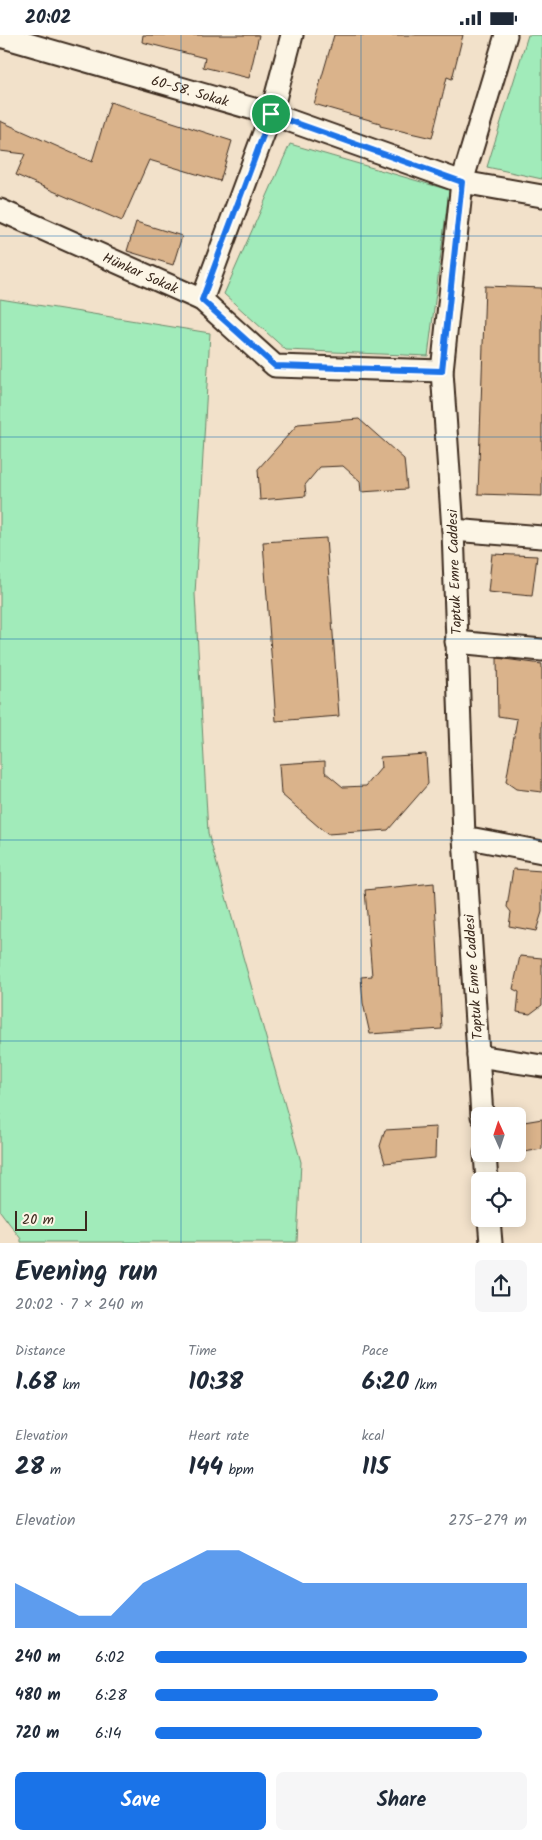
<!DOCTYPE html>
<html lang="en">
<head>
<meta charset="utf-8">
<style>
  :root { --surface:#fff; --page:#f6f6f7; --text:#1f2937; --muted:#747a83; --accent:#1a73e8 }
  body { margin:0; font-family:Kalam,sans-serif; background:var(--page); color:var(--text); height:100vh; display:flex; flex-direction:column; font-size:19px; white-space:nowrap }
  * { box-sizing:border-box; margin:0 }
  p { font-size:16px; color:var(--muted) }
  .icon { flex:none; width:28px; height:28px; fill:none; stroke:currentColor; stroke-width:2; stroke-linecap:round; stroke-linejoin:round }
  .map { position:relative; height:1208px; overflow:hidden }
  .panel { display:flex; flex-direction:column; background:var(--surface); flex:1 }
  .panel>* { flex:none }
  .needle { width:32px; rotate:357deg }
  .tools { position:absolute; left:471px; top:1072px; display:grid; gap:10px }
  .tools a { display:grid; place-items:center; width:55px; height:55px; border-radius:8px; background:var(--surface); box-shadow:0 2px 12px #0003; font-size:25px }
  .scale { position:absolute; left:15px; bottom:12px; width:72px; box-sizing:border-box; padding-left:5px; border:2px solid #3b2a1e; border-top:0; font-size:14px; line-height:18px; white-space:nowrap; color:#3b2a1e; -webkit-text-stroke:4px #fcf5e5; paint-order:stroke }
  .pin { position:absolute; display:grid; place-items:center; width:42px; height:42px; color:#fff; margin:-21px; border:2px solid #fff; border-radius:50%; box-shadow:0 1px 5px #0007 }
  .round { display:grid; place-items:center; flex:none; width:52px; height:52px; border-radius:8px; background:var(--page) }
  .headline { display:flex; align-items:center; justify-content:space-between; height:85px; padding:0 15px }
  h1 { font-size:28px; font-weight:800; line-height:38px }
  .figures { display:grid; grid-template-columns:repeat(3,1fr); gap:8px; height:85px; padding:5px 15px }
  .figures div { display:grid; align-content:center }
  .figures b { font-size:25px; font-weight:800 }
  .figures small { font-size:14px; font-weight:400 }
  .figures p { font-size:14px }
  .chart { height:140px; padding:10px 15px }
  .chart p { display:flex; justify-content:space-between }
  .chart svg { width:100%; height:90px; margin-top:5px; fill:var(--accent); opacity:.7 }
  .primary-button { display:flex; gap:10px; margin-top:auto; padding:10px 15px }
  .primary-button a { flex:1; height:58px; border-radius:8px; background:var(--accent); color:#fff; font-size:20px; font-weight:800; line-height:58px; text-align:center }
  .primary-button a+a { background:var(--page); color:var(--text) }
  ul { padding:0 15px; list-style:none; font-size:16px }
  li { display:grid; grid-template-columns:80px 60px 1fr; align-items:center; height:38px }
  li i { height:12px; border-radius:6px; background:var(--accent) }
  .status { display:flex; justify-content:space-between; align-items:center; height:35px; padding:0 25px; background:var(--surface); direction:ltr }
  .status svg { height:14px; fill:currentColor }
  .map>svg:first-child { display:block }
  .green { fill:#a1ebba; stroke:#6e8a6c }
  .building { fill:#dab38b; stroke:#3b2a1e }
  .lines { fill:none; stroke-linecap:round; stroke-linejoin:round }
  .street-casing { stroke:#3b2a1e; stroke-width:25 }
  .street { stroke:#fcf5e5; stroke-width:21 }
  .route-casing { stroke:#fff; stroke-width:10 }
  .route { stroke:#1a73e8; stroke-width:6 }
  .grid { fill:none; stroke:#1f6fb2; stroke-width:1; stroke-opacity:0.55 }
  .labels { text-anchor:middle; stroke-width:4; stroke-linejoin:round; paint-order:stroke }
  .street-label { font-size:14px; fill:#3b2a1e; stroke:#fcf5e5 }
</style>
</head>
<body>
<div class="status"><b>20:02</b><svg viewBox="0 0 49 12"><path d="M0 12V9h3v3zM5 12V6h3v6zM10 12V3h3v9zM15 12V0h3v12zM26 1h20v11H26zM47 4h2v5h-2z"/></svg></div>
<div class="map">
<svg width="542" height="1208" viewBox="0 0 542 1208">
  <rect width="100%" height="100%" fill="#f2e1ca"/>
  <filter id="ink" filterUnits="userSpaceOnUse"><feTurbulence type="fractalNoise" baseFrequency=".02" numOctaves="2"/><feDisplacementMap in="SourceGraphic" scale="10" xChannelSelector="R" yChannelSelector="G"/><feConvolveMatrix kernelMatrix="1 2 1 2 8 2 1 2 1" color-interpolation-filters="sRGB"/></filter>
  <g filter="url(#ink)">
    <g class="green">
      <path d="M 528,0 L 542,0 L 542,144 L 487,132 Z"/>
      <path d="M 290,109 L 449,155 L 428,321 L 286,315 L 224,259 Z"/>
      <path d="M 0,264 L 210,298 L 195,559 L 208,798 L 301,1127 L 297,1207 L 21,1207 L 21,1204 L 0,1176 Z"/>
    </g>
    <g class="building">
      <path d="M 143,0 L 259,0 L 249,43 L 203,32 L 205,23 L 142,7 Z"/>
      <path d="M 334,0 L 463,0 L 452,44 L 447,42 L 432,103 L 380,91 L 380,88 L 314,69 Z"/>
      <path d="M 110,67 L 232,106 L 220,146 L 149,125 L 122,186 L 16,140 L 25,119 L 0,116 L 0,86 L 92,127 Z"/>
      <path d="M 136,187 L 182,201 L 173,230 L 127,216 Z"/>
      <path d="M 485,251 L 542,253 L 542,461 L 478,459 Z"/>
      <path d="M 359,384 L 404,424 L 407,454 L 361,457 L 360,446 L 343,431 L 320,432 L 305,450 L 306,461 L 260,465 L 258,434 L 298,389 Z"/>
      <path d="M 326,503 L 339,681 L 276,686 L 263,507 Z"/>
      <path d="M 492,519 L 537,521 L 532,561 L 488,557 Z"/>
      <path d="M 497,623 L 542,629 L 542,757 L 516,754 L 506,747 L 517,684 L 498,681 Z"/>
      <path d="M 426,719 L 428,749 L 388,795 L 327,799 L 281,759 L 279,729 L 325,726 L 325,737 L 343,752 L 366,751 L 381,733 L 380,722 Z"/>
      <path d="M 513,834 L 542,836 L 542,877 L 536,896 L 509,891 L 511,877 L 507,872 Z"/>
      <path d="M 434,848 L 442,994 L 370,999 L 363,968 L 361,942 L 372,941 L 365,855 Z"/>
      <path d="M 520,921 L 542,923 L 542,970 L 530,979 L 517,977 L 519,957 L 513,954 Z"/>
      <path d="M 542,1084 L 542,1114 L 518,1118 L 518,1088 Z"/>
      <path d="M 436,1092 L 435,1123 L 385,1128 L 380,1111 L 385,1095 Z"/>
    </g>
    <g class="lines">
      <g class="street-casing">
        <g id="street">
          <path id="s1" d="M 0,1 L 271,79 L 462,147 L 542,161"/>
          <path id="s2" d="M 0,175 L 202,265 L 275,331 L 442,336"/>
          <path d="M 202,265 L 271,79 L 292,0"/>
          <path d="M 453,495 L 542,502"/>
          <path d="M 456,607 L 542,615"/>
          <path d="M 464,802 L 542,817"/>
          <path d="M 478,1021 L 542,1031"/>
          <path d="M 482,1081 L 464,802 L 453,495 L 442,336 L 462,147 L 506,0"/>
          <path d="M 485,1119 L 487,1146"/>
          <path d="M 489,1184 L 491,1208"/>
        </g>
      </g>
      <use href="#street" class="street"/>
    </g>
  </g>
  <g class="lines" filter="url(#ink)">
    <g class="route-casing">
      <path id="route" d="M 271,79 L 462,147 L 442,336 L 275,331 L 202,265 Z"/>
    </g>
    <use href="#route" class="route"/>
  </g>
  <path class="grid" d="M 181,0 L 181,1208M 361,0 L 361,1208M 0,201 L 542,201M 0,402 L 542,402M 0,604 L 542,604M 0,805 L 542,805M 0,1006 L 542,1006"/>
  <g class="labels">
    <g class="street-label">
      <text dy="5" stroke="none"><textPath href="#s1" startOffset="198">60-58. Sokak</textPath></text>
      <text dy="5" stroke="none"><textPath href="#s2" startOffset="154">Hünkar Sokak</textPath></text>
      <text transform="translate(454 537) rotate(-92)" y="5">Taptuk Emre Caddesi</text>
      <text transform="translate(473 942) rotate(-94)" y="5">Taptuk Emre Caddesi</text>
    </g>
  </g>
</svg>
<div class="tools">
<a><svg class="needle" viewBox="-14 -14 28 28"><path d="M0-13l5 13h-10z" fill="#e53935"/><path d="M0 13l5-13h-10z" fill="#747a83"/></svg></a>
<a><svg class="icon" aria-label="locate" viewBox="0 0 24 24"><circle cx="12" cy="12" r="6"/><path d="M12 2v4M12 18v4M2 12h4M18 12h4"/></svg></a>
</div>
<div class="scale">20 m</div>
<div class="pin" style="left:271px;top:79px;background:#1e9e55"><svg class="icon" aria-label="arrive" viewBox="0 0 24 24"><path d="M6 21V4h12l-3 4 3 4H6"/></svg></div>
</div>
<section class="panel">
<div class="headline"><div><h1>Evening run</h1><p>20:02 · 7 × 240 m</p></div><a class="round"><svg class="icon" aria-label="share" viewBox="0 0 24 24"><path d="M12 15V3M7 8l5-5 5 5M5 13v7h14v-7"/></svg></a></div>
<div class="figures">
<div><p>Distance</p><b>1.68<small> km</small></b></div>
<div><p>Time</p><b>10:38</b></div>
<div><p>Pace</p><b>6:20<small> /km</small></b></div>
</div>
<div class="figures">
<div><p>Elevation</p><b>28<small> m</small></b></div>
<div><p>Heart rate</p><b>144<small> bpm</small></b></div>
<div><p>kcal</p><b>115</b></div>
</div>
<div class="chart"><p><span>Elevation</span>275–279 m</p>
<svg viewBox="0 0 160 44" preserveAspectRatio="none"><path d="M0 44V22L10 30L20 38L30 38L40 22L50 14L60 6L70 6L80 14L90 22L100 22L110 22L120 22L130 22L140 22L150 22L160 22V44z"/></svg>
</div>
<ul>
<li><b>240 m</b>6:02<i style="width:100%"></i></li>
<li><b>480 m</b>6:28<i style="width:76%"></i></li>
<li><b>720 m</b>6:14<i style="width:88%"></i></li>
</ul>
<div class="primary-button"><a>Save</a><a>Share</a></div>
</section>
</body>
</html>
